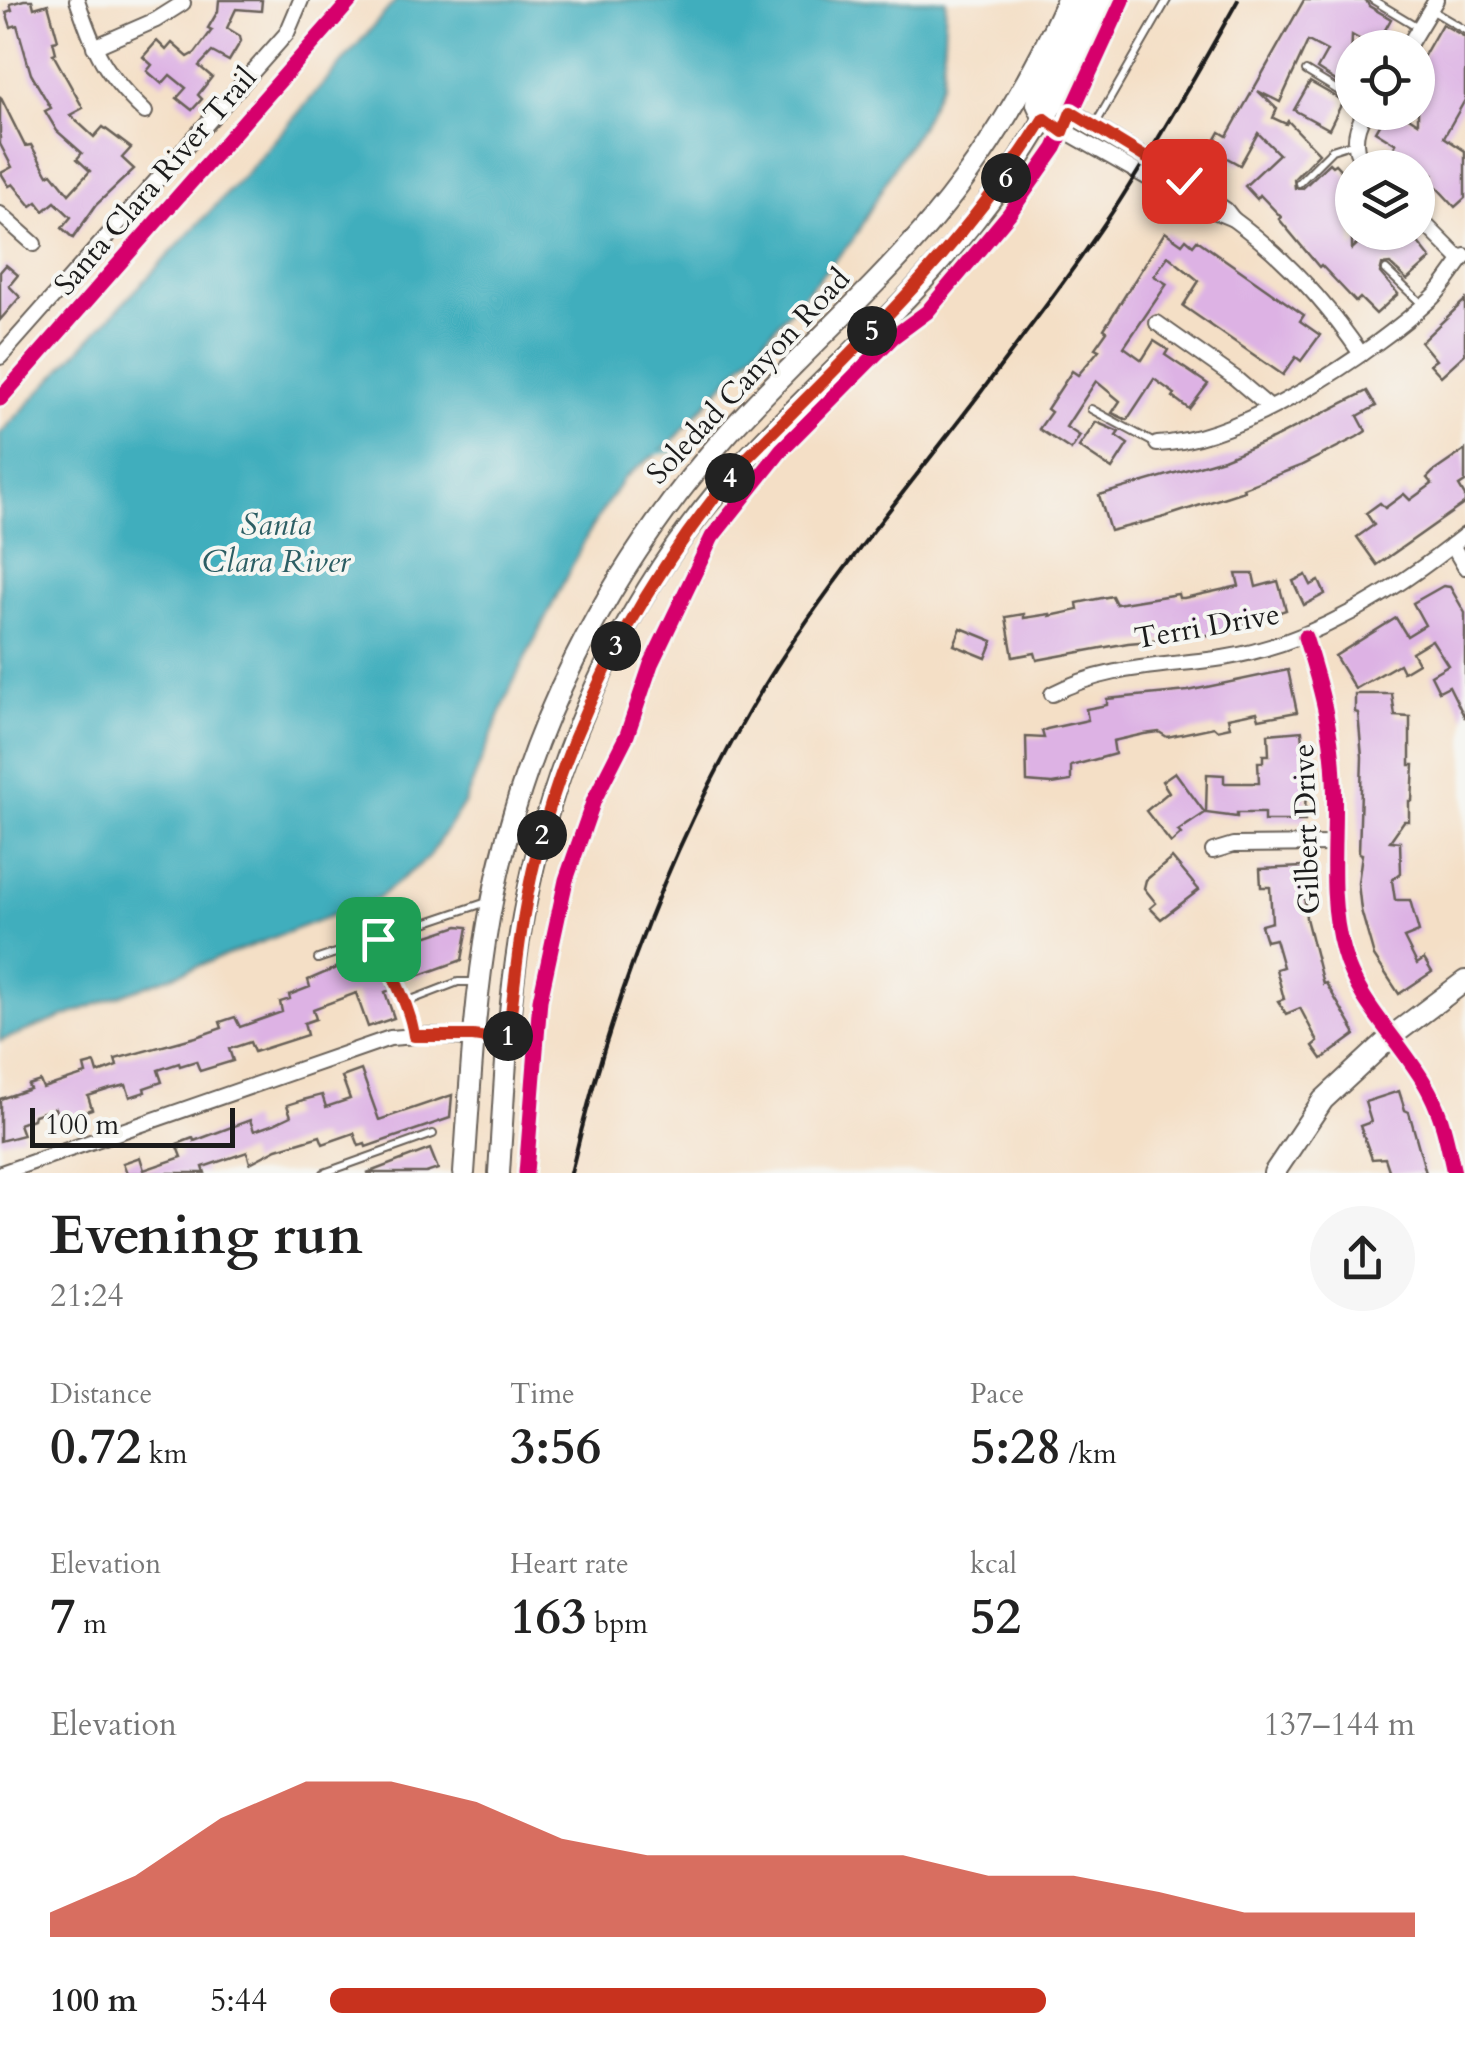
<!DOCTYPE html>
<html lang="en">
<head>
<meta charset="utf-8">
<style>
  :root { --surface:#fff; --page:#f6f6f6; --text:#222; --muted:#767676; --accent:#c8321e }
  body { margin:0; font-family:Cardo,serif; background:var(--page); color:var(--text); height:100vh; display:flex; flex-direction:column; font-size:38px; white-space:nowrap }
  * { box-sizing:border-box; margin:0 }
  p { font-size:32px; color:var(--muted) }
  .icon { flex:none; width:55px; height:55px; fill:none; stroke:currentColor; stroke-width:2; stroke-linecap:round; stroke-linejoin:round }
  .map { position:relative; height:1173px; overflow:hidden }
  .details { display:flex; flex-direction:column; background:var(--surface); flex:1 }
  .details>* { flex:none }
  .tools { position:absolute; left:1335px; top:30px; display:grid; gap:20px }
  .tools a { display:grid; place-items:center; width:100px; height:100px; border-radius:50%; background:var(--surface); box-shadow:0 2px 8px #0004; font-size:50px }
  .scale { position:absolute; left:30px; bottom:25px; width:205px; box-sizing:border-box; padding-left:10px; border:5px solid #1c1c1c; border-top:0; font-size:28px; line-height:35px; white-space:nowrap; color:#1c1c1c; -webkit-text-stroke:8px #f6f6f2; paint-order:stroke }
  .pin { position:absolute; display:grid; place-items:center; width:85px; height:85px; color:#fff; margin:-42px; border-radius:20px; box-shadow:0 5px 15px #0006 }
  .km { position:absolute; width:50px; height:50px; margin:-25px; border-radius:50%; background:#222; color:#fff; font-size:28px; line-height:50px; text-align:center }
  .round { display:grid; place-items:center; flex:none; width:105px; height:105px; border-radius:52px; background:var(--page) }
  .head { display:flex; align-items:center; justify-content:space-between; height:170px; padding:0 50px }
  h1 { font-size:55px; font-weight:600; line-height:75px }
  .figures { display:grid; grid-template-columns:repeat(3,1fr); gap:15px; height:170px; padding:10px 50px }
  .figures div { display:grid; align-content:center }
  .figures b { font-size:50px; font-weight:600 }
  .figures small { font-size:28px; font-weight:400 }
  .figures p { font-size:28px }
  .chart { height:280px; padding:20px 50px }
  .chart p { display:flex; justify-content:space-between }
  .chart svg { width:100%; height:180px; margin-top:10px; fill:var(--accent); opacity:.7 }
  ul { padding:0 50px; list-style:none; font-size:32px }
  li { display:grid; grid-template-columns:160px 120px 1fr; align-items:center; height:75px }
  li i { height:25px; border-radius:12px; background:var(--accent) }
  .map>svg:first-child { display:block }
  .water { fill:#40aebd; stroke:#2e656c; stroke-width:2.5 }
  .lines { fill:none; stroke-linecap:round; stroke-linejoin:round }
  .stream { stroke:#40aebd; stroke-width:4 }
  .building { fill:#ddb2e4 }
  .lane-casing { stroke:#686058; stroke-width:10 }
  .street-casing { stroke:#686058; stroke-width:18 }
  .secondary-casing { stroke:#686058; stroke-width:24 }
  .primary-casing { stroke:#686058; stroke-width:24 }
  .lane { stroke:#fff; stroke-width:6 }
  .street { stroke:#fff; stroke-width:14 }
  .secondary { stroke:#fff; stroke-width:20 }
  .primary { stroke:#fff; stroke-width:20 }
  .rail { stroke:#1c1c1c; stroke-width:4 }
  .cycleway-casing { stroke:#f6f6f2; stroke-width:21 }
  .cycleway { stroke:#d6006c; stroke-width:15 }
  .route-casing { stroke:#fff; stroke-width:20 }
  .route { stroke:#c8321e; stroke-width:12 }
  .labels { text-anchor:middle; stroke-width:8; stroke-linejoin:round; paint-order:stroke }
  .street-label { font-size:30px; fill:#1c1c1c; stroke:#f6f6f2 }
  .water-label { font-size:32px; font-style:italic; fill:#2c5e64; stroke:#f6f6f2 }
</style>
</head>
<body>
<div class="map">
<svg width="1465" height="1173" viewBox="0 0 1465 1173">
  <rect width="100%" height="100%" fill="#f6f6f2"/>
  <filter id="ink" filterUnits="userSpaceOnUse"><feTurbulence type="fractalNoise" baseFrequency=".01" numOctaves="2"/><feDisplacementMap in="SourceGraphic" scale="20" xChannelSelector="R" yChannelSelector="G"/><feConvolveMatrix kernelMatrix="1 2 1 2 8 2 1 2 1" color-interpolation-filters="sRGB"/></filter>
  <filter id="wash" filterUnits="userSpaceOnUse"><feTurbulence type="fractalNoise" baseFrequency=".0048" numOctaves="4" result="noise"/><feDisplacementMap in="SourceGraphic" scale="40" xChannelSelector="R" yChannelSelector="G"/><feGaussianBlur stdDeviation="2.25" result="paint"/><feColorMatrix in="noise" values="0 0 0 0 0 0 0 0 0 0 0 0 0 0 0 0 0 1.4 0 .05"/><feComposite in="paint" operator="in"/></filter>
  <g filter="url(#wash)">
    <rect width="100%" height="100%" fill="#f4dfc6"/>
    <path class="water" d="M 396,0 L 946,0 L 942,81 L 919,129 L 897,162 L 853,240 L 673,441 L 624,478 L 591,528 L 512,685 L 464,804 L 427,859 L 378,898 L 0,1041 L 0,434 L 248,171 Z"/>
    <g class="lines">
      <path class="stream" d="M 656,453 L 681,449"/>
    </g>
    <g id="blocks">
      <g class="building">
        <path d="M 24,0 L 32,0 L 34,8 L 48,4 L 58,40 L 53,41 L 56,53 L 53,54 L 83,108 L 70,115 L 94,137 L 103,127 L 131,148 L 122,158 L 134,169 L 96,205 L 73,238 L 62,228 L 71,217 L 55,202 L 44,211 L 37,202 L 31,206 L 13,184 L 9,186 L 1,173 L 12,167 L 0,144 L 0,96 L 25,146 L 31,145 L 48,175 L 52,173 L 69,194 L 90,171 L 77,159 L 82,153 L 57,131 L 45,111 L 51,108 L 31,74 L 17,25 L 11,27 L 6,12 L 12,10 L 10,4 Z"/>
        <path d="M 219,0 L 262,0 L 261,11 L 236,9 L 227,28 L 240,36 L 241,41 L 229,61 L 212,52 L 199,66 L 212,77 L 198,95 L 202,99 L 192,110 L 177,98 L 186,88 L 170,75 L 162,84 L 147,71 L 152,65 L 143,57 L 157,41 L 166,50 L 172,43 L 188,57 L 195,53 L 212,30 L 208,28 L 218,11 Z"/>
        <path d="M 1304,0 L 1366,0 L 1369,6 L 1391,19 L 1375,48 L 1352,35 L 1350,90 L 1317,69 L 1327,51 L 1308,41 L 1280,102 L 1258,91 L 1277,109 L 1273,118 L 1286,124 L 1288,121 L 1319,153 L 1294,179 L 1295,188 L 1303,188 L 1329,163 L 1332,166 L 1335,164 L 1352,182 L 1352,249 L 1370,232 L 1410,232 L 1431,259 L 1407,280 L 1390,264 L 1382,265 L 1380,273 L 1398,294 L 1376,314 L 1360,298 L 1356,302 L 1321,265 L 1319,267 L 1279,219 L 1281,217 L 1260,195 L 1257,199 L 1245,186 L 1279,154 L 1258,133 L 1240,165 L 1218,153 L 1222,146 L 1215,141 L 1220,132 L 1227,136 Z"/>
        <path d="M 1442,24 L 1465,37 L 1465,100 L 1444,137 L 1465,151 L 1465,198 L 1455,207 L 1429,179 L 1433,175 L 1392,150 L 1396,144 L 1375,131 L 1386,112 L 1401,112 L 1418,123 L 1418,66 Z"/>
        <path d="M 1310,82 L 1343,101 L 1329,129 L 1294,110 Z"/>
        <path d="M 1165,232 L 1182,244 L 1186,239 L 1193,245 L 1197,240 L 1304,315 L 1300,321 L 1320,335 L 1301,361 L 1296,357 L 1283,375 L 1183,306 L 1199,281 L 1168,256 L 1154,276 L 1167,284 L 1124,347 L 1142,360 L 1154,341 L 1168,350 L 1165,355 L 1208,384 L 1189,409 L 1173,397 L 1175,394 L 1154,379 L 1127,420 L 1112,413 L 1120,401 L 1096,381 L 1066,427 L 1080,436 L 1071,450 L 1039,429 L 1051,412 L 1047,409 L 1072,371 L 1078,375 L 1099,350 L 1095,348 L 1107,331 L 1104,329 Z"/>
        <path d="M 6,265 L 18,275 L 9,286 L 20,297 L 0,320 L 0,272 Z"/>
        <path d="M 1465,300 L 1465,354 L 1441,376 L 1430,364 L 1436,360 L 1421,342 Z"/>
        <path d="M 1367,391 L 1376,406 L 1358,416 L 1366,431 L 1357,437 L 1300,466 L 1243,488 L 1244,491 L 1161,518 L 1110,531 L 1099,495 L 1223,459 L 1272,439 Z"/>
        <path d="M 1096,422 L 1119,432 L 1116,436 L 1128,444 L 1112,469 L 1079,447 Z"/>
        <path d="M 1465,450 L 1465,482 L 1459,486 L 1465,496 L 1465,503 L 1377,565 L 1357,537 L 1374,525 L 1366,513 L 1380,503 L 1385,508 L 1404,494 L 1410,500 L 1432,484 L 1427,478 L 1433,472 Z"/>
        <path d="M 1236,574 L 1253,574 L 1256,587 L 1278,581 L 1286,610 L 1277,613 L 1278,616 L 1239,626 L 1240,629 L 1197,637 L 1128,643 L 1037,660 L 1035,653 L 1013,657 L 1006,617 L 1024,614 L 1024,618 L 1050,614 L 1050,616 L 1078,610 L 1077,603 L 1112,596 L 1116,604 L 1178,594 L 1179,598 L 1184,598 L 1239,586 Z"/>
        <path d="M 1306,575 L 1311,585 L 1319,581 L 1325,594 L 1304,605 L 1293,581 Z"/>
        <path d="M 1443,586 L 1450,587 L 1465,613 L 1465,718 L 1449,686 L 1439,691 L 1431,675 L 1448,665 L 1432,640 L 1412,652 L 1418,663 L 1403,672 L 1399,664 L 1355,689 L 1335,656 L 1396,618 L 1407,636 L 1425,625 L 1413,603 Z"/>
        <path d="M 961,628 L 993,641 L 986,658 L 954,645 Z"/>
        <path d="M 1288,670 L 1297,712 L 1259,719 L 1257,712 L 1228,718 L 1230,727 L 1217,730 L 1214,727 L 1167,737 L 1159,732 L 1144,734 L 1113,741 L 1115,754 L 1071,766 L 1071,781 L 1052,784 L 1027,782 L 1026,737 L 1044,738 L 1042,731 L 1047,729 L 1088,720 L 1086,709 L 1107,705 L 1107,699 L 1188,691 Z"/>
        <path d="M 1355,694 L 1392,694 L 1395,716 L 1410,717 L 1410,765 L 1414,765 L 1412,801 L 1409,801 L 1409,821 L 1404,821 L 1390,841 L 1400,842 L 1401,873 L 1392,880 L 1395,900 L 1410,900 L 1419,932 L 1404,938 L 1417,964 L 1424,959 L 1432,972 L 1399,994 L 1374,956 L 1361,910 L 1358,883 L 1362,854 L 1359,853 L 1362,757 L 1358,713 L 1355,712 Z"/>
        <path d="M 1302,731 L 1306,774 L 1305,821 L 1264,821 L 1264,813 L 1237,813 L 1237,817 L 1206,813 L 1207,774 L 1224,775 L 1224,783 L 1259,783 L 1258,762 L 1263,762 L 1263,755 L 1269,755 L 1268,734 Z"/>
        <path d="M 1175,772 L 1205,813 L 1178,831 L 1181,834 L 1171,843 L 1146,811 L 1169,792 L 1162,781 Z"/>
        <path d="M 1172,858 L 1199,890 L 1161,919 L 1150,908 L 1156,903 L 1144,888 L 1146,880 Z"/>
        <path d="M 1302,867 L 1306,918 L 1323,984 L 1326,983 L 1355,1032 L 1355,1035 L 1322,1059 L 1313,1046 L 1318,1042 L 1300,1008 L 1286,1014 L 1278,1001 L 1284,999 L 1276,969 L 1283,967 L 1275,939 L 1266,941 L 1261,925 L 1272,922 L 1270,887 L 1261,887 L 1260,869 Z"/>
        <path d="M 458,926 L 468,927 L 462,960 L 415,977 L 398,969 L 389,949 Z"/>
        <path d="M 375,951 L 390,990 L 385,992 L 394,1018 L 368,1027 L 356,993 L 313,1009 L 316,1019 L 304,1023 L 307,1035 L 254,1052 L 250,1042 L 229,1049 L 233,1061 L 200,1071 L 196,1061 L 180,1066 L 179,1063 L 158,1070 L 162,1082 L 144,1088 L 145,1092 L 130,1097 L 126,1085 L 110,1089 L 88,1096 L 92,1109 L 59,1120 L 55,1108 L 34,1115 L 33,1119 L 19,1124 L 23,1135 L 0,1141 L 0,1099 L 30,1089 L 28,1085 L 40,1081 L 43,1088 L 86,1074 L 84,1066 L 95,1063 L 98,1073 L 117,1066 L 115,1059 L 196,1037 L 222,1028 L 220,1022 L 235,1017 L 240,1027 L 282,1012 L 280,1002 L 290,999 L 289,995 L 310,987 L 308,980 Z"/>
        <path d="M 361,1070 L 379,1120 L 452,1095 L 450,1118 L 366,1147 L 365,1144 L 359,1146 L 354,1133 L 323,1144 L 320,1136 L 277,1149 L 250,1163 L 247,1152 L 203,1167 L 205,1173 L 127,1173 L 123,1163 L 140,1157 L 144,1170 L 182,1157 L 177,1144 L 193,1138 L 194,1141 L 250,1120 L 254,1131 L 274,1124 L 291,1116 L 287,1105 L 303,1100 L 322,1095 L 326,1107 L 350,1099 L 342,1077 Z"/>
        <path d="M 1399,1091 L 1405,1110 L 1409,1112 L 1426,1173 L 1390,1173 L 1385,1158 L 1372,1159 L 1360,1126 L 1371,1122 L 1365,1102 Z"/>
        <path d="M 430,1149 L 438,1169 L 426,1173 L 367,1173 Z"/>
      </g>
    </g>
  </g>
  <g filter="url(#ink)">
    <use href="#blocks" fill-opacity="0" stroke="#686058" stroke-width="2.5"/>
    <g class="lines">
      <g class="lane-casing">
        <g id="lane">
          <path d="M 1373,0 L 1418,27"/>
          <path d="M 1431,10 L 1465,30"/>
          <path d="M 1306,71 L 1352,99"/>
          <path d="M 1095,125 L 1167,0"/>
          <path d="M 1299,183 L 1332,150 L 1354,143"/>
          <path d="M 1386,270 L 1422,304"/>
          <path d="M 1091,409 L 1156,444"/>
          <path d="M 378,939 C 389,972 409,1000 414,1035"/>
          <path d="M 318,959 L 487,902"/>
          <path d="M 406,1002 L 458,982 L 476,982"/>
          <path d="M 324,1173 L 433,1134"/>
        </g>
      </g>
      <g class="street-casing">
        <g id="street">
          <path d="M 77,0 C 96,54 103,72 145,112"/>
          <path d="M 94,47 L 156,20 L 183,3"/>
          <path d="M 1407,48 L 1436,0"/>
          <path d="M 1365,112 C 1354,131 1351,151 1367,168"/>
          <path d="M 1044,119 L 1185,199 L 1233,219 L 1226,210 L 1183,181 L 1055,101"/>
          <path d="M 0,214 L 34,244"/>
          <path d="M 1418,217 L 1461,260"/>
          <path d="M 1233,219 C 1285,257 1325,301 1361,354"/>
          <path d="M 1157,323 L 1235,378 L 1269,407"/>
          <path d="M 0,357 L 287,33 L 301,0"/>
          <path d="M 1157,444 C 1242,440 1370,355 1432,298 C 1445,286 1454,269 1465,256"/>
          <path d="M 1452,545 L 1465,567"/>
          <path d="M 1305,637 C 1320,684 1332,728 1334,778 C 1337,836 1327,894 1343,951 C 1358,1006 1405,1044 1430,1093 C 1443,1118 1448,1146 1454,1173"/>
          <path d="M 1052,694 C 1107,665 1163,667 1223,658 C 1312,644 1395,591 1465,535"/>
          <path d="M 1213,851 L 1233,845 L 1333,844"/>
          <path d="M 1,1173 L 390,1038 L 429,1035 L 508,1041"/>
        </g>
      </g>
      <g class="secondary-casing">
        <path id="secondary" d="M 1274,1173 L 1323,1100 L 1392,1036 L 1465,981"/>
      </g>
      <g class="primary-casing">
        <g id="primary">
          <path d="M 1044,119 L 1037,104 L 1038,96 L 1084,0"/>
          <path d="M 464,1173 C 470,1088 474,1002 489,918 C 521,736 607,568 730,431 C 796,358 871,293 934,218 C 989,152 1032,78 1067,0"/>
          <path d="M 499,1173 C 504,1095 507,1017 519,940 C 547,765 623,592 745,461 C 813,387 890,321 955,244 C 1017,171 1067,88 1104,0"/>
        </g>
      </g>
      <use href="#lane" class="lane"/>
      <use href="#street" class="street"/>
      <use href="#secondary" class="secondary"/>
      <use href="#primary" class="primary"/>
      <path class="rail" d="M 571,1173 C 609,1009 666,855 750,710 C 816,596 902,496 981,392 C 1028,330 1076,267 1119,202 C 1161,136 1200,68 1238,0"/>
      <g class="cycleway-casing">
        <g id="cycleway">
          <path d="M 0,399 L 351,0"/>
          <path d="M 1305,637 C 1320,684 1332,728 1334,778 C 1337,836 1327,894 1343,951 C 1358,1006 1405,1044 1430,1093 C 1443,1118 1448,1146 1454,1173"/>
          <path d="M 526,1173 L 540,1000 L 566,880 L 594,800 L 627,735 L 651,664 L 712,537 L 782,449 L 893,337 L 927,312 L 1009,214 L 1055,148 L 1123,0"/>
        </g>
      </g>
      <use href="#cycleway" class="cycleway"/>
    </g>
  </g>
  <g class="lines" filter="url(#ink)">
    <g class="route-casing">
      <path id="route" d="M 378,939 C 389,973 409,1001 414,1036 L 473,1036 L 508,1041 C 515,978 521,914 537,852 C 575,706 646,577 743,462 C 853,351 960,252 1044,118 L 1063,132 L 1071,112 L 1184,181"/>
    </g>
    <use href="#route" class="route"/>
  </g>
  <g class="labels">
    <g class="street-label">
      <text transform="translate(155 181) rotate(-49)" y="10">Santa Clara River Trail</text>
      <text transform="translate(748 376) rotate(-47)" y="10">Soledad Canyon Road</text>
      <text transform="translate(1207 626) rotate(-10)" y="10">Terri Drive</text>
      <text transform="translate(1306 829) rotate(-92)" y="10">Gilbert Drive</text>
    </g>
    <g class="water-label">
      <text x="276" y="535">Santa<tspan x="276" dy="37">Clara River</tspan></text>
    </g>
  </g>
</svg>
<div class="tools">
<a><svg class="icon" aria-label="locate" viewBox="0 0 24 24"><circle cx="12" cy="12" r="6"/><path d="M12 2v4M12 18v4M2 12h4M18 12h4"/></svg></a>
<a><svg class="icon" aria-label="layers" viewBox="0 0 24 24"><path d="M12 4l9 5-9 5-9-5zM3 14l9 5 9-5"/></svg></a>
</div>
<div class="scale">100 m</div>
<div class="pin" style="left:378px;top:939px;background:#1e9e55"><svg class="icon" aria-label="arrive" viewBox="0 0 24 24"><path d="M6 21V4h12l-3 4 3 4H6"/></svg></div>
<div class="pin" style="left:1184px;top:181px;background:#d93025"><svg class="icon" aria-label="check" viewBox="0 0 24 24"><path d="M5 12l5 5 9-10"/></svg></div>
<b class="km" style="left:508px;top:1036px">1</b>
<b class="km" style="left:542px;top:835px">2</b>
<b class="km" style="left:616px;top:646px">3</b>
<b class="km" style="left:730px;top:478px">4</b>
<b class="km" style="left:872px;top:331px">5</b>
<b class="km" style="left:1006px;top:178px">6</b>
</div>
<section class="details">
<div class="head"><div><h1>Evening run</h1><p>21:24</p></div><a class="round"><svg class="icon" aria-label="share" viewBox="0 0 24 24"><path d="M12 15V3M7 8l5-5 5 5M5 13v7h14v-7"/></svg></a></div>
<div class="figures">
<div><p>Distance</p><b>0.72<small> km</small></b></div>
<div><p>Time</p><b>3:56</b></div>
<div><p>Pace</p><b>5:28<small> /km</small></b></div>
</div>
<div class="figures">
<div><p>Elevation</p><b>7<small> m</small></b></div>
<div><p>Heart rate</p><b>163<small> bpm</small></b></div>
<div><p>kcal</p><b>52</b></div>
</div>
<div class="chart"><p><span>Elevation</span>137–144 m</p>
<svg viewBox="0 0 160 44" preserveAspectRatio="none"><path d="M0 44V38L10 29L20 15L30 6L40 6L50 11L60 20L70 24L80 24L90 24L100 24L110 29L120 29L130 33L140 38L150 38L160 38V44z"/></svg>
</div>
<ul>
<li><b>100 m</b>5:44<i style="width:66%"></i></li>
</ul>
</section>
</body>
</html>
